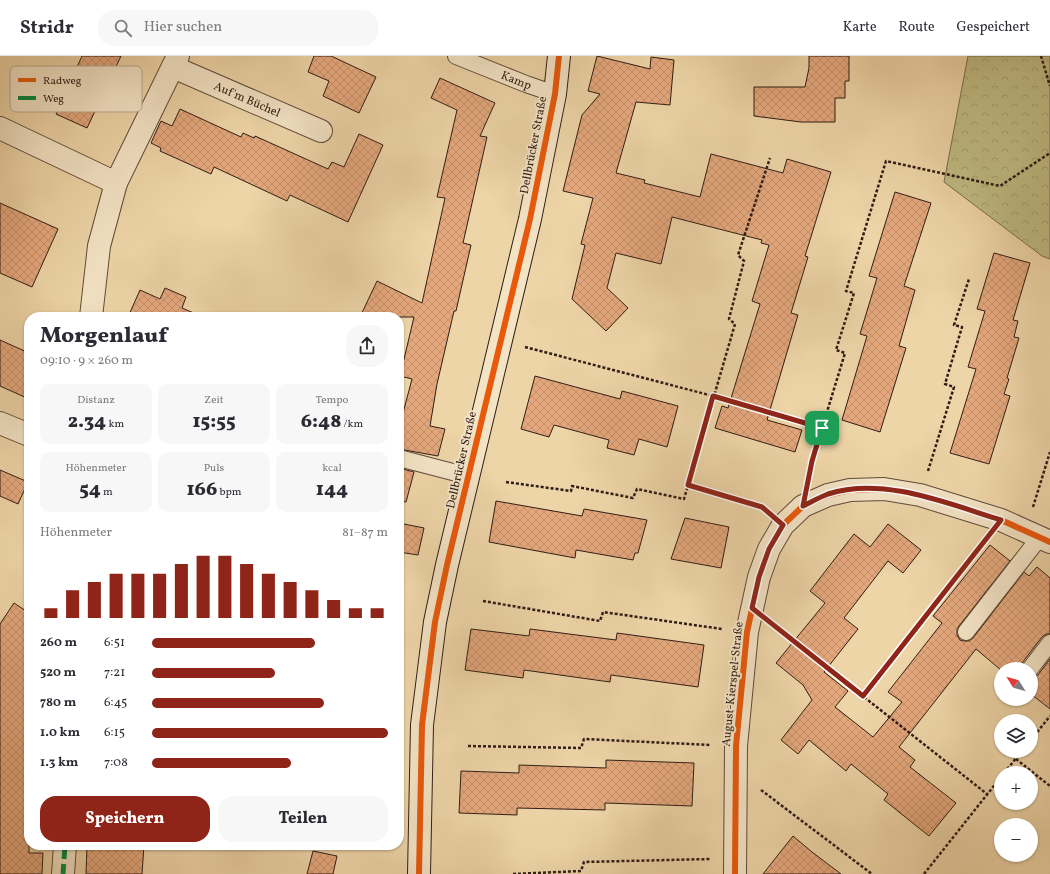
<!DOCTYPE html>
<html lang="de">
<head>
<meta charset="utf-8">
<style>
  :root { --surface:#fff; --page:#f7f7f7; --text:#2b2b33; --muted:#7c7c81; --line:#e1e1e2; --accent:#8f2418 }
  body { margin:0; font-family:Vollkorn,serif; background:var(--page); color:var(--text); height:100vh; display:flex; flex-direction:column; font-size:15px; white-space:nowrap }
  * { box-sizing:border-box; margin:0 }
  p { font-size:13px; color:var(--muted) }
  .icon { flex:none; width:22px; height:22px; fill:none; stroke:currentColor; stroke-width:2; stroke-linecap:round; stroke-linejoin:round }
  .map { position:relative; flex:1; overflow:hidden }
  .drawer { position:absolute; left:24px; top:256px; width:380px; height:538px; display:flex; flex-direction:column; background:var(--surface); border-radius:16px; box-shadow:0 1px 3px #0004 }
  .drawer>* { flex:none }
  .needle { width:26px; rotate:307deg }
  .controls { position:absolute; left:994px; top:606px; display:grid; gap:8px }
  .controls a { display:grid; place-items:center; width:44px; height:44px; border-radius:50%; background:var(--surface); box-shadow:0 1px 3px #0004; font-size:20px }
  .pin { position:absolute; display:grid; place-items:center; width:34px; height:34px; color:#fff; margin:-17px; border-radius:8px; box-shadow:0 2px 6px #0006 }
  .round { display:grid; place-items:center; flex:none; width:42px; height:42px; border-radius:16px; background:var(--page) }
  .head { display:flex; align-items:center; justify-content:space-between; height:68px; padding:0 16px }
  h1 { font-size:22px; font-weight:800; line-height:30px }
  .figures { display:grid; grid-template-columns:repeat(3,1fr); gap:6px; height:68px; padding:4px 16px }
  .figures div { display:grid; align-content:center; border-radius:10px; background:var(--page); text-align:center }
  .figures b { font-size:20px; font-weight:800 }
  .figures small { font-size:11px; font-weight:400 }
  .figures p { font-size:11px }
  .chart { height:112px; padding:8px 16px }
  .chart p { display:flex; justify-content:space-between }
  .chart svg { width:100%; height:72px; margin-top:4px; stroke:var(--accent); stroke-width:6 }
  .cta { display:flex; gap:8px; margin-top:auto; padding:8px 16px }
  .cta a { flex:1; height:46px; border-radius:16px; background:var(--accent); color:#fff; font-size:16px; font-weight:800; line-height:46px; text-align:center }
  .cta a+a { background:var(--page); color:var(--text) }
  ul { padding:0 16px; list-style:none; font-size:13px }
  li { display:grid; grid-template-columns:64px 48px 1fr; align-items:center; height:30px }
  li i { height:10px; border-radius:5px; background:var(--accent) }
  header { display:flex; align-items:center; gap:24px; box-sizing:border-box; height:56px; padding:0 20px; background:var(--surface); border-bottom:1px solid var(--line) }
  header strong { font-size:19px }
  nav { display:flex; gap:22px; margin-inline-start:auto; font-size:14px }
  .search { width:280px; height:36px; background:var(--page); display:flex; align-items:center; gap:10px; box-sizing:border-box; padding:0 14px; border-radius:16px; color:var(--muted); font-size:15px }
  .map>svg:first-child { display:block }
  .forest { fill:url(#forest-crowns); stroke:#786c4c }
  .building { fill:url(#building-cross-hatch); stroke:#2f1d15 }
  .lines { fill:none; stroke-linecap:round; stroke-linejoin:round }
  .lane-casing { stroke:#5f4b3a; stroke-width:18 }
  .street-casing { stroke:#5f4b3a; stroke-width:24 }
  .secondary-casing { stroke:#2f1d15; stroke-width:24 }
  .path { stroke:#2f1d15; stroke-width:2.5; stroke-dasharray:3 2; stroke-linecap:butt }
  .lane { stroke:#f4e4c6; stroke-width:16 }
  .street { stroke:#f4e4c6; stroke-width:22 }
  .secondary { stroke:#f4e4c6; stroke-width:22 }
  .quiet { stroke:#00873e; stroke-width:5; stroke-dasharray:10 5; stroke-linecap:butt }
  .cycleway-casing { stroke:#f4e4c6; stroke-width:8 }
  .cycleway { stroke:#e8590c; stroke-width:6 }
  .route-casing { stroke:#fff; stroke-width:8 }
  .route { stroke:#8f2418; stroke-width:5 }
  .labels { text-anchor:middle; stroke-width:4; stroke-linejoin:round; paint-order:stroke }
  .street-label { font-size:12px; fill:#2f1d15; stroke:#f4e4c6 }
  .key { fill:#f4e4c6; stroke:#b9a891; stroke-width:1 }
  .key-label { font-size:11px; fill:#2f1d15 }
</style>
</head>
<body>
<header>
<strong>Stridr</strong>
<div class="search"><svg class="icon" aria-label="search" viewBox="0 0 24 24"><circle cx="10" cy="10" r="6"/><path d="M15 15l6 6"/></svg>Hier suchen</div>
<nav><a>Karte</a><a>Route</a><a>Gespeichert</a></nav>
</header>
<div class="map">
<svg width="1050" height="818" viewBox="0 0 1050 818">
  <defs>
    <pattern id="forest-crowns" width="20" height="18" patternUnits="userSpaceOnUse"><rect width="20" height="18" fill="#c0bb83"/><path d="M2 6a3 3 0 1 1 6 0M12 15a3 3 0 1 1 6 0" fill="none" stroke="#a5a070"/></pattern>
    <pattern id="building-cross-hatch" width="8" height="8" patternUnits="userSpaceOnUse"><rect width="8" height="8" fill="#e5a87d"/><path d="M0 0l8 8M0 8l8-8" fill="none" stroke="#c5906b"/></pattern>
  </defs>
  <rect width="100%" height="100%" fill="#eed5a8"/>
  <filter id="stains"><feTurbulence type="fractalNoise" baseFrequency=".005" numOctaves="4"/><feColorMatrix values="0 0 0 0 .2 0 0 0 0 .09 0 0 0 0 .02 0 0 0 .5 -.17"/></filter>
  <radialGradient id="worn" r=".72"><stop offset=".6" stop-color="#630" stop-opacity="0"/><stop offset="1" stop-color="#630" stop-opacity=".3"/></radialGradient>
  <path class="forest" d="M 968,0 L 1050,0 L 1050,203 L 1042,200 L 944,126 Z"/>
  <g class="building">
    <path d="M 82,0 L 121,0 L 87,72 L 56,58 Z"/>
    <path d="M 314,0 L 331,0 L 376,21 L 359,57 L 323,40 L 329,25 L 308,16 Z"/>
    <path d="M 597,0 L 650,13 L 651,1 L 674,4 L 670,49 L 636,46 L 616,117 L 645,124 L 644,127 L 700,141 L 711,98 L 783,117 L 787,103 L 831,116 L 805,200 L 808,201 L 791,257 L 798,259 L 767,364 L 802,374 L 795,396 L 715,372 L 722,350 L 728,352 L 760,248 L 752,245 L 769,189 L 761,187 L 762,184 L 672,161 L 661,208 L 616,197 L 607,232 L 628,252 L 606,275 L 572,243 L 585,189 L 581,188 L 593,142 L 563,135 L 582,59 L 600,38 L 588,35 Z"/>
    <path d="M 809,0 L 849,0 L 849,25 L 845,25 L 845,42 L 835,42 L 835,66 L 801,66 L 754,60 L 754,31 L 805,31 L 809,12 Z"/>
    <path d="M 440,22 L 495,47 L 480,80 L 487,81 L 463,187 L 471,189 L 456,255 L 454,255 L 437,328 L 430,370 L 445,373 L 438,400 L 399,393 L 399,372 L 412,323 L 400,320 L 414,261 L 360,261 L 377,225 L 422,247 L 445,142 L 437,141 L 457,54 L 431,42 Z"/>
    <path d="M 180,53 L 241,81 L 243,77 L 254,82 L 255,80 L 328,113 L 332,106 L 344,111 L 359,78 L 383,89 L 348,166 L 290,139 L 287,145 L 214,111 L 211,118 L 160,95 L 161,92 L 151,87 L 161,65 L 172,70 Z"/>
    <path d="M 895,136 L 931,147 L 904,230 L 915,234 L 899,290 L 906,292 L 880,376 L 842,364 L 867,280 L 860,278 L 877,222 L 869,220 Z"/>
    <path d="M 0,147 L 58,173 L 32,231 L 0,217 Z"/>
    <path d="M 994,197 L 1030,207 L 1013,264 L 1018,265 L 1014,281 L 1019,282 L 1007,322 L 1009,323 L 1004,338 L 1010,340 L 989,408 L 950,397 L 976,313 L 968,311 L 985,255 L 977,253 Z"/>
    <path d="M 165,232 L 186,241 L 182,252 L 203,261 L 128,261 L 140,234 L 160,243 Z"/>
    <path d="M 0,284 L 29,297 L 29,343 L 0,330 Z"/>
    <path d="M 535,320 L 620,343 L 622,335 L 678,350 L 667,391 L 639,383 L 634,399 L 607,392 L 609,384 L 554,369 L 549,381 L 521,373 Z"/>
    <path d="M 399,412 L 414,416 L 406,446 L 399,445 Z"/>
    <path d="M 0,414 L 28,426 L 18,448 L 0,440 Z"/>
    <path d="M 496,445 L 582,460 L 584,453 L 647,464 L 638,497 L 635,497 L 633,504 L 576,494 L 575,502 L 489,486 Z"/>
    <path d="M 685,462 L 729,471 L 721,512 L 671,503 Z"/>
    <path d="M 399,467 L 424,472 L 418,499 L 399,496 Z"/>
    <path d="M 888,468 L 921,494 L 903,517 L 888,505 L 844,562 L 858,573 L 824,616 L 848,635 L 835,651 L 873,681 L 902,646 L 888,636 L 942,567 L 933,560 L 990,489 L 1010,505 L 959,570 L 957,574 L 957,579 L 960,584 L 964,585 L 969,585 L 973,582 L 1024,516 L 1029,520 L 1037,511 L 1050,522 L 1050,578 L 1046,578 L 1042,581 L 1022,607 L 1021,613 L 1001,613 L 1001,614 L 976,593 L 899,691 L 915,704 L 910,711 L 956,747 L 929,780 L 884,744 L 888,738 L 851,708 L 846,715 L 809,684 L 798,698 L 781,684 L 812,644 L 803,629 L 776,607 L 825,547 L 810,535 L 854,478 L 870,491 Z"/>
    <path d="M 14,547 L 29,557 L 29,797 L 43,797 L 42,818 L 0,818 L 0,568 Z"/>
    <path d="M 471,573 L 529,580 L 530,573 L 616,584 L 617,577 L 704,589 L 698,631 L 611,619 L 610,626 L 524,614 L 523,622 L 465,614 Z"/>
    <path d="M 1050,603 L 1050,653 L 1031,638 L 1031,622 L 1038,619 Z"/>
    <path d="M 606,704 L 694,707 L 692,750 L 605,747 L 605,754 L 517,752 L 517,759 L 459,757 L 461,715 L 519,717 L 519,709 L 606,712 Z"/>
    <path d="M 793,780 L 812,796 L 841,818 L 763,818 Z"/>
    <path d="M 87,789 L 144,789 L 142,818 L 86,818 Z"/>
    <path d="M 313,795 L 337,800 L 333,818 L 307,818 Z"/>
  </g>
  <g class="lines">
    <g class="lane-casing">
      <g id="lane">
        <path id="s1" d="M 456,0 L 526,28 L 555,38"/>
        <path d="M 399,402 L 468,420"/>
        <path d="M 966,576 L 1040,481"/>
        <path d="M 1030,613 L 1050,587"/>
      </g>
    </g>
    <g class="street-casing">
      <g id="street">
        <path id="s2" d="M 173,11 L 321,75"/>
        <path d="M 0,72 L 116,127 L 178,0"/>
        <path d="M 91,261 L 99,190 L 116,127"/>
        <path d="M 0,367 L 29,379"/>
        <path d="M 63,818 L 65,789"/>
        <path d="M 735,818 L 736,690 L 747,576 L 759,521 L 769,493 L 783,469 L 803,450 L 828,439 L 850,434 L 884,433 L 920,439 L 1001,464 L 1050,486"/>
      </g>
    </g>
    <g class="secondary-casing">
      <path id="secondary" d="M 419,818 L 422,669 L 435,566 L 447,509 L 530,163 L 555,38 L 559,0"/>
    </g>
    <g class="path">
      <path d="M 1041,0 L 1050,30"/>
      <path d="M 525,291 L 713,340 L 822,372"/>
      <path d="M 928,415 L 954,331 L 945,328 L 962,271 L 954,269 L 969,223"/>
      <path d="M 809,421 L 812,405 L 845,297 L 836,294 L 854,237 L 846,235 L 886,105 L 1000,130 L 1050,97"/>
      <path d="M 506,426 L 571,435 L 572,430 L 633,442 L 637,433 L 684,443 L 735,268 L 729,263 L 744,205 L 738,199 L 770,102"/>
      <path d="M 688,429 L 762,451 L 765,453"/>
      <path d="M 1033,451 L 1050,396"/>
      <path d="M 483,545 L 600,565 L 603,556 L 722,573"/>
      <path d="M 774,570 L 987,738"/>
      <path d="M 863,640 L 984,485"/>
      <path d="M 1031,684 L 1050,660"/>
      <path d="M 468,690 L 581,692 L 584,683 L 711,689"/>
      <path d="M 1016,703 L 1050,730"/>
      <path d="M 1004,717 L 1022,695"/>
      <path d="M 761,734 L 872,818"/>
      <path d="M 513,818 L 581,815 L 584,806 L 710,803"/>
      <path d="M 924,818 L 1001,721"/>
    </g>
    <use href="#lane" class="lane"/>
    <use href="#street" class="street"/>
    <use href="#secondary" class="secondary"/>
    <path class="quiet" d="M 63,818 L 65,789"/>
    <g class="cycleway-casing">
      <g id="cycleway">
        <path d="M 419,818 L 422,669 L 435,566 L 447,509 L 530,163 L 555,38 L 559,0"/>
        <path d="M 735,818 L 736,690 L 747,576 L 759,521 L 769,493 L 783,469 L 803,450 L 828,439 L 850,434 L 884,433 L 920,439 L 1001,464 L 1050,486"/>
      </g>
    </g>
    <use href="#cycleway" class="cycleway"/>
  </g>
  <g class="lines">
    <g class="route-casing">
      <path id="route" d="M 713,340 L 822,372 L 812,405 L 803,450 C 811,446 820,441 828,438 C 883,420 949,448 1001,464 L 863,640 L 752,552 L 759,521 L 769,493 L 783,469 L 762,451 L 688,429 Z"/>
    </g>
    <use href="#route" class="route"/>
  </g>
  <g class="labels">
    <g class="street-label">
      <text dy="4" stroke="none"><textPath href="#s1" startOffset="65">Kamp</textPath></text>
      <text dy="4" stroke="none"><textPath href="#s2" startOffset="81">Auf'm Büchel</textPath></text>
      <text transform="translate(533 89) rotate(-79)" y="4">Dellbrücker Straße</text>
      <text transform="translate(461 404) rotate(-77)" y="4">Dellbrücker Straße</text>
      <text transform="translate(732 628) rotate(-84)" y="4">August-Kierspel-Straße</text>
    </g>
  </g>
  <rect x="10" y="10" width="132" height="46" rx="6" class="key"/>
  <rect x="18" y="22" width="18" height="4" fill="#e8590c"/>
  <rect x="18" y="40" width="18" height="4" fill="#00873e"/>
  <g class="key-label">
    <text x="43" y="28">Radweg</text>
    <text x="43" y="46">Weg</text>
  </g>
  <rect width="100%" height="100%" filter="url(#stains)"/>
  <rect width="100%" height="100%" fill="url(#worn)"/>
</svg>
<div class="controls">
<a><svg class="needle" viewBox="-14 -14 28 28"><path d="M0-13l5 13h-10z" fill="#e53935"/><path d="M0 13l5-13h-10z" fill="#7c7c81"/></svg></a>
<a><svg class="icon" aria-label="layers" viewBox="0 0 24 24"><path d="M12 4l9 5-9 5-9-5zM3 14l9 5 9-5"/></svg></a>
<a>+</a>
<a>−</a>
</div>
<div class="pin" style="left:822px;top:372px;background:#1e9e55"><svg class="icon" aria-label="arrive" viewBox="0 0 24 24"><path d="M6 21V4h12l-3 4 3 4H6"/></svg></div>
<section class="drawer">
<div class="head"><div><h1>Morgenlauf</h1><p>09:10 · 9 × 260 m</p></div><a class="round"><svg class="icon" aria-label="share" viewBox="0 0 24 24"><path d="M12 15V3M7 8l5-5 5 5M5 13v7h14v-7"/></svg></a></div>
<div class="figures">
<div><p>Distanz</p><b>2.34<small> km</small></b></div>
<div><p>Zeit</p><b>15:55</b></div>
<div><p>Tempo</p><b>6:48<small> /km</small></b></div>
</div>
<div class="figures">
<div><p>Höhenmeter</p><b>54<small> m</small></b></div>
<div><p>Puls</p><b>166<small> bpm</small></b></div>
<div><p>kcal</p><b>144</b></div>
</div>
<div class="chart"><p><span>Höhenmeter</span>81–87 m</p>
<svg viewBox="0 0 160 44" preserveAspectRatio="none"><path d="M5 44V38M15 44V27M25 44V22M35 44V17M45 44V17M55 44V17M65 44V11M75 44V6M85 44V6M95 44V11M105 44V17M115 44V22M125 44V27M135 44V33M145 44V38M155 44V38"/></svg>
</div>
<ul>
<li><b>260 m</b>6:51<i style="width:69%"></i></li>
<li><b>520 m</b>7:21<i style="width:52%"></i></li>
<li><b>780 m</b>6:45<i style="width:73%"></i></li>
<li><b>1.0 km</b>6:15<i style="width:100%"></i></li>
<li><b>1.3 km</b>7:08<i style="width:59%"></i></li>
</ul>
<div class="cta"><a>Speichern</a><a>Teilen</a></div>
</section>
</div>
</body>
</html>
